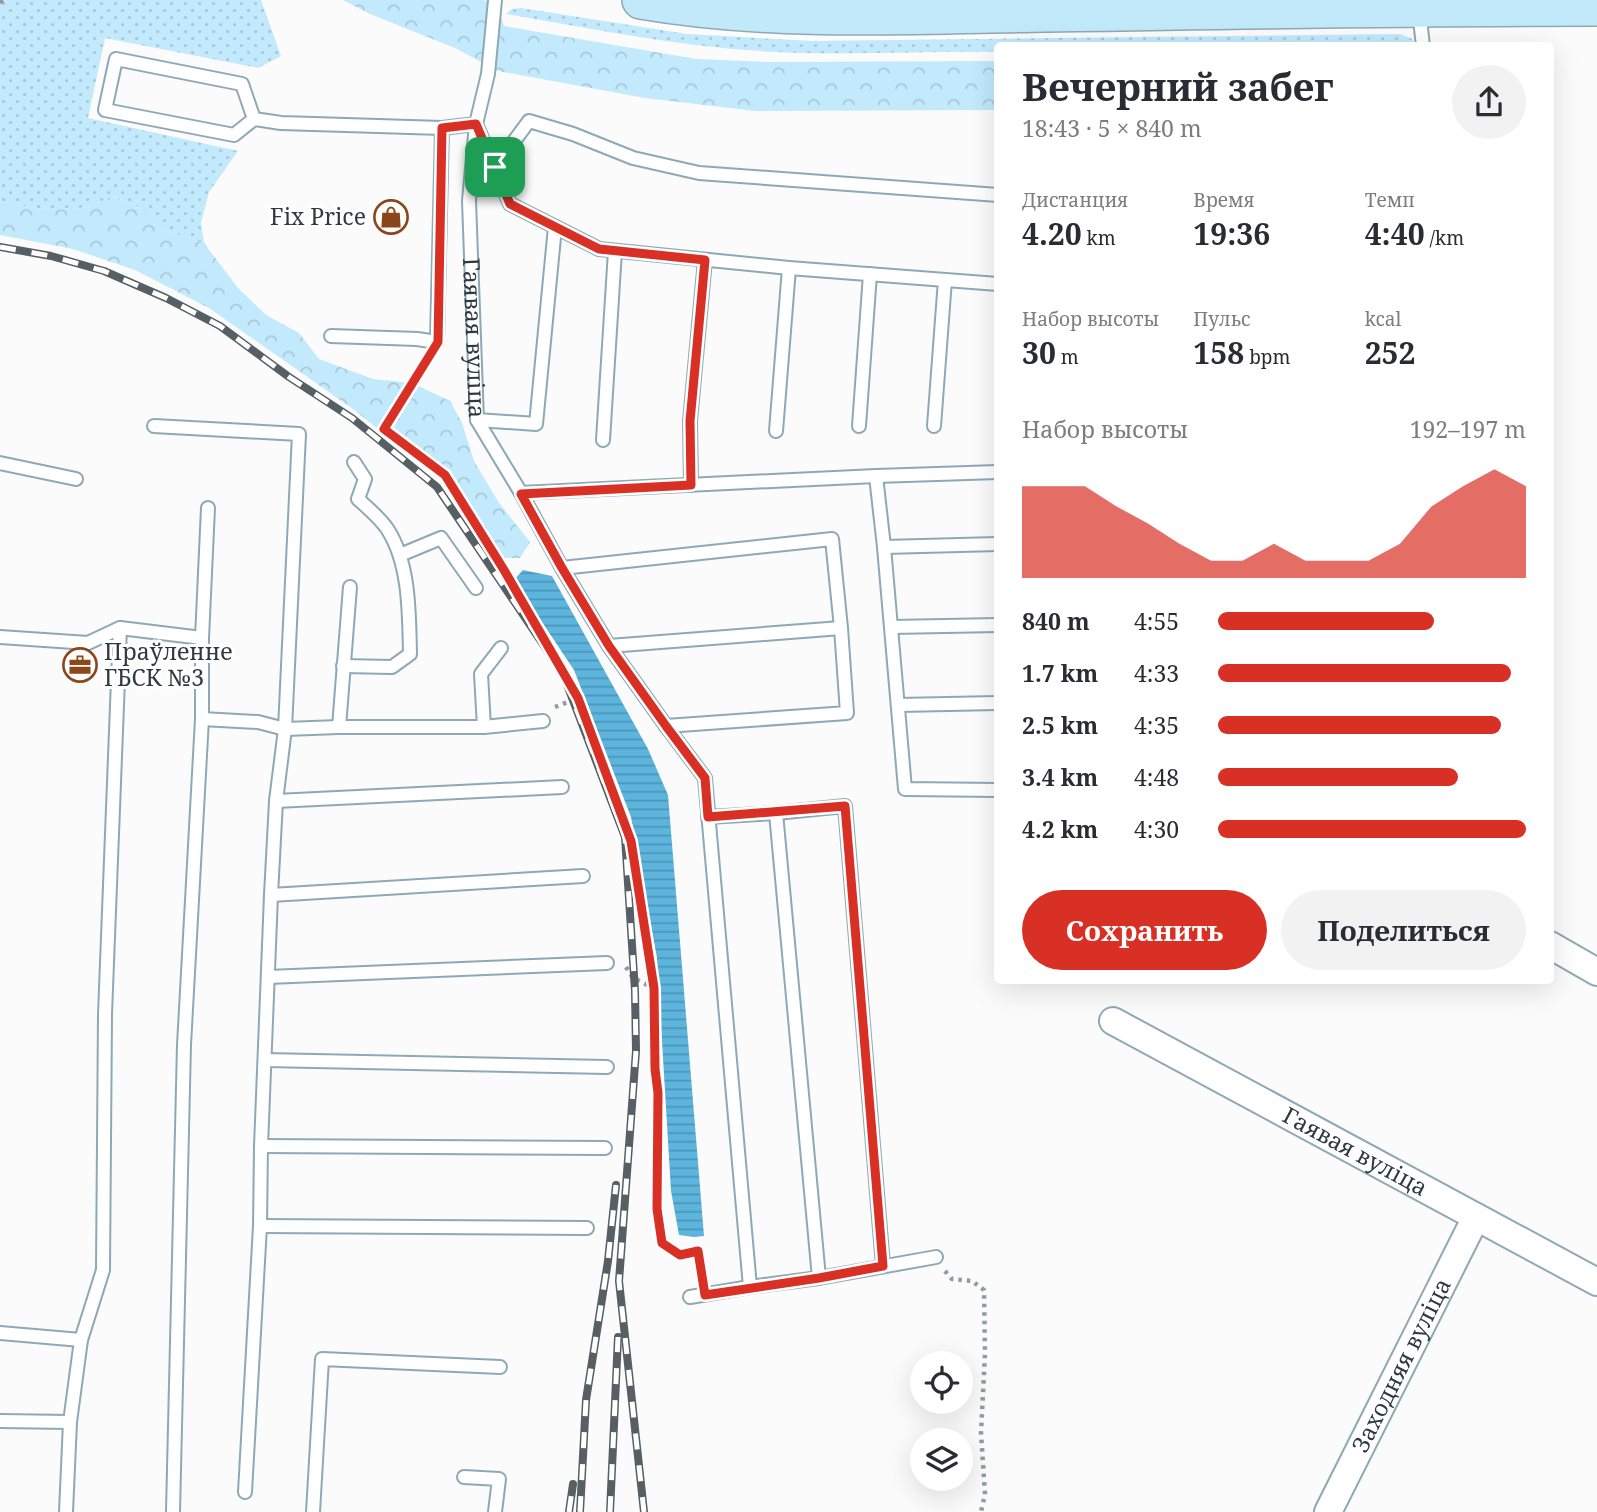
<!DOCTYPE html>
<html lang="ru">
<head>
<meta charset="utf-8">
<style>
  :root { --surface:#fff; --page:#f2f2f3; --text:#2b2b33; --muted:#7c7c81; --accent:#d93025 }
  body { margin:0; font-family:"Noto Serif",serif; background:var(--page); color:var(--text); height:100vh; display:flex; flex-direction:column; font-size:26px; white-space:nowrap }
  * { box-sizing:border-box; margin:0 }
  p { font-size:23px; color:var(--muted) }
  .icon { flex:none; width:38px; height:38px; fill:none; stroke:currentColor; stroke-width:2; stroke-linecap:round; stroke-linejoin:round }
  .map { position:relative; flex:1; overflow:hidden }
  .side { position:absolute; left:994px; top:42px; width:560px; height:942px; display:flex; flex-direction:column; background:var(--surface); border-radius:7px; box-shadow:0 7px 28px #0002 }
  .side>* { flex:none }
  .fabs { position:absolute; left:910px; top:1351px; display:grid; gap:14px }
  .fabs a { display:grid; place-items:center; width:63px; height:63px; border-radius:50%; background:var(--surface); box-shadow:0 7px 28px #0002; font-size:35px }
  .pin { position:absolute; display:grid; place-items:center; width:60px; height:60px; color:#fff; margin:-30px; border-radius:14px; box-shadow:0 4px 10px #0006 }
  .round { display:grid; place-items:center; flex:none; width:74px; height:74px; border-radius:37px; background:var(--page) }
  .overview { display:flex; align-items:center; justify-content:space-between; height:119px; padding:0 28px }
  h1 { font-size:38px; font-weight:700; line-height:52px }
  .figures { display:grid; grid-template-columns:repeat(3,1fr); gap:10px; height:119px; padding:7px 28px }
  .figures div { display:grid; align-content:center }
  .figures b { font-size:30px; font-weight:700 }
  .figures small { font-size:19px; font-weight:400 }
  .figures p { font-size:19px }
  .chart { height:196px; padding:14px 28px }
  .chart p { display:flex; justify-content:space-between }
  .chart svg { width:100%; height:126px; margin-top:7px; fill:var(--accent); opacity:.7 }
  .button { display:flex; gap:14px; margin-top:auto; padding:14px 28px }
  .button a { flex:1; height:80px; border-radius:42px; background:var(--accent); color:#fff; font-size:28px; font-weight:700; line-height:80px; text-align:center }
  .button a+a { background:var(--page); color:var(--text) }
  ul { padding:0 28px; list-style:none; font-size:23px }
  li { display:grid; grid-template-columns:112px 84px 1fr; align-items:center; height:52px }
  li i { height:18px; border-radius:9px; background:var(--accent) }
  .map>svg:first-child { display:block }
  .grass { fill:url(#grass-dots) }
  .forest { fill:url(#forest-crowns) }
  .water { fill:url(#water-rules) }
  .lines { fill:none; stroke-linecap:round; stroke-linejoin:round }
  .lane-casing { stroke:#8ea9b6; stroke-width:16 }
  .street-casing { stroke:#8ea9b6; stroke-width:30 }
  .secondary-casing { stroke:#8ea9b6; stroke-width:40 }
  .path { stroke:#949a9d; stroke-width:4.5; stroke-dasharray:3.5 5; stroke-linecap:butt }
  .lane { stroke:#fff; stroke-width:12 }
  .street { stroke:#fff; stroke-width:26 }
  .secondary { stroke:#c2e9f9; stroke-width:37 }
  .rail-casing { stroke:#565f64; stroke-width:8 }
  .rail { stroke:#fff; stroke-width:5; stroke-dasharray:16; stroke-linecap:butt }
  .route-casing { stroke:#fff; stroke-width:14 }
  .route { stroke:#d93025; stroke-width:9 }
  .labels { text-anchor:middle; stroke-width:6; stroke-linejoin:round; paint-order:stroke }
  .poi-label { font-size:23px; fill:#2f3a40; stroke:#fff; text-anchor:end }
  .street-label { font-size:23px; fill:#2f3a40; stroke:#fff }
</style>
</head>
<body>
<div class="map">
<svg width="1597" height="1512" viewBox="0 0 1597 1512">
  <defs>
    <pattern id="grass-dots" width="8" height="8" patternUnits="userSpaceOnUse" patternTransform="scale(1.75)"><rect width="8" height="8" fill="#c2e9fc"/><path d="M2 2h.1M6 6h.1" fill="none" stroke="#a7c9d9" stroke-width="1.8" stroke-linecap="round"/></pattern>
    <pattern id="forest-crowns" width="20" height="18" patternUnits="userSpaceOnUse" patternTransform="scale(1.75)"><rect width="20" height="18" fill="#c2e9fc"/><path d="M2 6a3 3 0 1 1 6 0M12 15a3 3 0 1 1 6 0" fill="none" stroke="#a7c9d9"/></pattern>
    <pattern id="water-rules" width="6" height="5" patternUnits="userSpaceOnUse" patternTransform="scale(1.75)"><rect width="6" height="5" fill="#5db5dd"/><path d="M0 2.5h6" fill="none" stroke="#4d94b5"/></pattern>
  </defs>
  <rect width="100%" height="100%" fill="#fbfbfb"/>
  <g class="grass">
    <path d="M 0,0 L 261,0 L 281,56 L 258,68 L 105,38 L 88,118 L 238,151 L 209,192 L 201,223 L 204,243 L 161,229 L 137,206 L 112,196 C 106,199 98,204 91,206 C 63,213 28,208 0,201 Z"/>
    <path d="M 521,8 L 687,34 L 811,41 L 1400,34 L 1412,39 L 1416,45 L 998,46 L 997,52 C 918,51 838,56 759,51 C 674,46 590,28 506,14 L 512,9 Z"/>
  </g>
  <g class="forest">
    <path d="M 343,0 L 483,0 L 496,3 L 504,26 L 696,59 L 767,62 L 997,61 L 997,110 L 755,111 L 645,98 L 498,71 L 455,48 L 370,14 Z"/>
    <path d="M 112,196 L 137,206 L 161,229 L 204,243 L 238,288 L 266,315 L 299,333 L 319,359 L 373,379 L 412,383 L 450,401 L 462,423 L 474,461 L 499,503 L 530,542 L 520,558 L 496,558 L 441,480 L 353,409 L 209,308 L 135,270 L 73,249 L 0,235 L 0,201 C 28,208 63,213 91,206 C 98,204 106,199 112,196 Z"/>
  </g>
  <path class="water" d="M 523,570 L 552,576 L 648,749 L 668,795 L 704,1236 L 694,1237 L 679,1235 L 671,1191 L 657,958 L 631,817 L 574,670 L 514,580 Z"/>
  <g class="lines">
    <g class="lane-casing">
      <g id="lane">
        <path id="s1" d="M 495,0 L 488,74 L 476,124 L 469,201 L 477,420 L 521,493 L 562,568 L 609,646 L 666,726 L 705,778 L 750,1287"/>
        <path d="M 1419,11 L 1423,46"/>
        <path d="M 254,119 L 234,135 L 105,110 L 116,59 L 242,84 L 254,119 L 281,123 L 442,128 L 437,342 L 417,339 L 331,336"/>
        <path d="M 442,128 L 476,124 L 510,204 L 599,249 L 789,268 L 998,284"/>
        <path d="M 495,167 L 529,121 L 573,134 L 633,158 L 699,173 L 998,195"/>
        <path d="M 477,420 L 536,424 L 555,227"/>
        <path d="M 154,426 L 299,434 L 285,729 L 276,801 L 271,895 L 261,1146 L 260,1226 L 245,1492"/>
        <path d="M 859,426 L 870,274"/>
        <path d="M 934,426 L 945,280"/>
        <path d="M 776,431 L 789,268"/>
        <path d="M 603,440 L 615,251"/>
        <path d="M 0,463 L 76,479"/>
        <path d="M 876,476 L 884,547 L 905,789 L 998,790"/>
        <path d="M 691,485 L 690,421 L 705,260"/>
        <path d="M 521,493 L 876,476 L 998,472"/>
        <path d="M 884,547 L 998,544"/>
        <path d="M 400,555 L 441,538 L 476,588"/>
        <path d="M 562,568 L 832,539 L 841,628 L 847,713 L 666,726"/>
        <path d="M 891,627 L 998,625"/>
        <path d="M 120,628 L 202,638 L 202,719 L 184,1045 L 173,1512"/>
        <path d="M 0,637 L 88,643 L 120,628 L 105,1014 L 103,1270 L 81,1340 L 70,1422 L 66,1512"/>
        <path d="M 202,638 L 208,508"/>
        <path d="M 609,646 L 841,628"/>
        <path d="M 343,666 L 392,667 L 410,654 C 409,614 410,565 388,530 C 381,519 368,508 358,499 L 365,479 L 354,462"/>
        <path d="M 898,705 L 998,703"/>
        <path d="M 202,719 L 258,722 L 285,729 L 339,727 L 484,727 L 543,721"/>
        <path d="M 339,727 L 350,587"/>
        <path d="M 484,727 L 481,674 L 501,648"/>
        <path d="M 276,801 L 562,787"/>
        <path d="M 776,813 L 845,806 L 883,1266"/>
        <path d="M 708,817 L 776,813 L 819,1278"/>
        <path d="M 271,895 L 583,876"/>
        <path d="M 268,977 L 607,963"/>
        <path d="M 265,1060 L 607,1067"/>
        <path d="M 261,1146 L 605,1148"/>
        <path d="M 260,1226 L 587,1228"/>
        <path d="M 690,1297 L 750,1287 L 819,1278 L 936,1257"/>
        <path d="M 0,1333 L 81,1340"/>
        <path d="M 0,1421 L 70,1422"/>
        <path d="M 464,1477 L 499,1479 L 495,1512"/>
        <path d="M 313,1512 L 322,1359 L 500,1367"/>
      </g>
    </g>
    <g class="street-casing">
      <g id="street">
        <path d="M 1550,945 L 1597,972"/>
        <path id="s2" d="M 1113,1021 L 1597,1282"/>
        <path id="s3" d="M 1328,1512 L 1476,1217"/>
      </g>
    </g>
    <g class="secondary-casing">
      <path id="secondary" d="M 641,0 C 774,23 912,15 1047,13 C 1230,10 1414,7 1597,7"/>
    </g>
    <g class="path">
      <path d="M 0,2 L 6,0"/>
      <path d="M 428,357 L 384,429 L 445,475 L 504,570 L 578,698 L 631,841 L 654,988"/>
      <path d="M 555,707 L 578,698"/>
      <path d="M 626,967 L 633,978 L 654,988 L 655,1069 L 658,1093 L 657,1209 L 662,1243 L 680,1255 L 698,1251 L 702,1277"/>
      <path d="M 945,1271 L 952,1279 L 972,1281 L 984,1290 L 985,1354 L 981,1433 L 985,1494 L 981,1512"/>
    </g>
    <use href="#lane" class="lane"/>
    <use href="#street" class="street"/>
    <use href="#secondary" class="secondary"/>
    <g class="rail-casing">
      <g id="rail">
        <path d="M 0,247 L 51,256 L 104,271 L 166,298 L 220,326 L 289,377 L 352,418 L 437,487 L 563,674 L 625,837 L 635,991 L 636,1051 L 619,1281 L 644,1512"/>
        <path d="M 569,1512 L 573,1484"/>
        <path d="M 580,1512 L 586,1400 L 608,1261 L 616,1185"/>
        <path d="M 610,1512 L 618,1337"/>
      </g>
    </g>
    <use href="#rail" class="rail"/>
  </g>
  <g class="lines">
    <g class="route-casing">
      <path id="route" d="M 476,124 L 510,204 L 599,249 L 705,260 L 690,421 L 691,485 L 521,494 L 562,568 L 609,646 L 666,726 L 705,778 L 708,817 L 845,806 L 883,1266 L 819,1278 L 705,1295 L 698,1251 L 680,1255 L 662,1243 L 657,1209 L 658,1093 L 655,1069 L 654,988 L 631,841 L 578,698 L 504,570 L 445,475 L 384,429 L 438,342 L 442,128 Z"/>
    </g>
    <use href="#route" class="route"/>
  </g>
  <defs>
    <g id="shop-ring" transform="scale(1.75)"><circle r="9.5" fill="#fff" stroke="#8b471b" stroke-width="1.5"/><path d="M-5-2.5h2.3a2.7 3.5 0 0 1 5.4 0H5L5.5 6h-11ZM-1.5-2.5h3a1.5 2.3 0 0 0-3 0Z" fill="#8b471b"/></g>
    <g id="office-ring" transform="scale(1.75)"><circle r="9.5" fill="#fff" stroke="#8b471b" stroke-width="1.5"/><path d="M-6-3h4V-5.5h4V-3h4V5H-6ZM-1-4.5V-3h2v-1.5ZM-6 0V1H6V0Z" fill="#8b471b"/></g>
  </defs>
  <g fill-rule="evenodd">
    <use href="#shop-ring" x="391" y="217"/>
    <use href="#office-ring" x="80" y="665"/>
  </g>
  <g class="labels">
    <g class="poi-label">
      <text x="366" y="225">Fix Price</text>
      <text x="104" y="660" text-anchor="start">Праўленне<tspan x="104" dy="26">ГБСК №3</tspan></text>
    </g>
    <g class="street-label">
      <text dy="8" stroke="none"><textPath href="#s1" startOffset="340">Гаявая вуліца</textPath></text>
      <text dy="8" stroke="none"><textPath href="#s2" startOffset="275">Гаявая вуліца</textPath></text>
      <text dy="8" stroke="none"><textPath href="#s3" startOffset="164">Заходняя вуліца</textPath></text>
    </g>
  </g>
</svg>
<div class="fabs">
<a><svg class="icon" aria-label="locate" viewBox="0 0 24 24"><circle cx="12" cy="12" r="6"/><path d="M12 2v4M12 18v4M2 12h4M18 12h4"/></svg></a>
<a><svg class="icon" aria-label="layers" viewBox="0 0 24 24"><path d="M12 4l9 5-9 5-9-5zM3 14l9 5 9-5"/></svg></a>
</div>
<div class="pin" style="left:495px;top:167px;background:#1e9e55"><svg class="icon" aria-label="arrive" viewBox="0 0 24 24"><path d="M6 21V4h12l-3 4 3 4H6"/></svg></div>
<section class="side">
<div class="overview"><div><h1>Вечерний забег</h1><p>18:43 · 5 × 840 m</p></div><a class="round"><svg class="icon" aria-label="share" viewBox="0 0 24 24"><path d="M12 15V3M7 8l5-5 5 5M5 13v7h14v-7"/></svg></a></div>
<div class="figures">
<div><p>Дистанция</p><b>4.20<small> km</small></b></div>
<div><p>Время</p><b>19:36</b></div>
<div><p>Темп</p><b>4:40<small> /km</small></b></div>
</div>
<div class="figures">
<div><p>Набор высоты</p><b>30<small> m</small></b></div>
<div><p>Пульс</p><b>158<small> bpm</small></b></div>
<div><p>kcal</p><b>252</b></div>
</div>
<div class="chart"><p><span>Набор высоты</span>192–197 m</p>
<svg viewBox="0 0 160 44" preserveAspectRatio="none"><path d="M0 44V12L10 12L20 12L30 19L40 25L50 32L60 38L70 38L80 32L90 38L100 38L110 38L120 32L130 19L140 12L150 6L160 12V44z"/></svg>
</div>
<ul>
<li><b>840 m</b>4:55<i style="width:70%"></i></li>
<li><b>1.7 km</b>4:33<i style="width:95%"></i></li>
<li><b>2.5 km</b>4:35<i style="width:92%"></i></li>
<li><b>3.4 km</b>4:48<i style="width:78%"></i></li>
<li><b>4.2 km</b>4:30<i style="width:100%"></i></li>
</ul>
<div class="button"><a>Сохранить</a><a>Поделиться</a></div>
</section>
</div>
</body>
</html>
